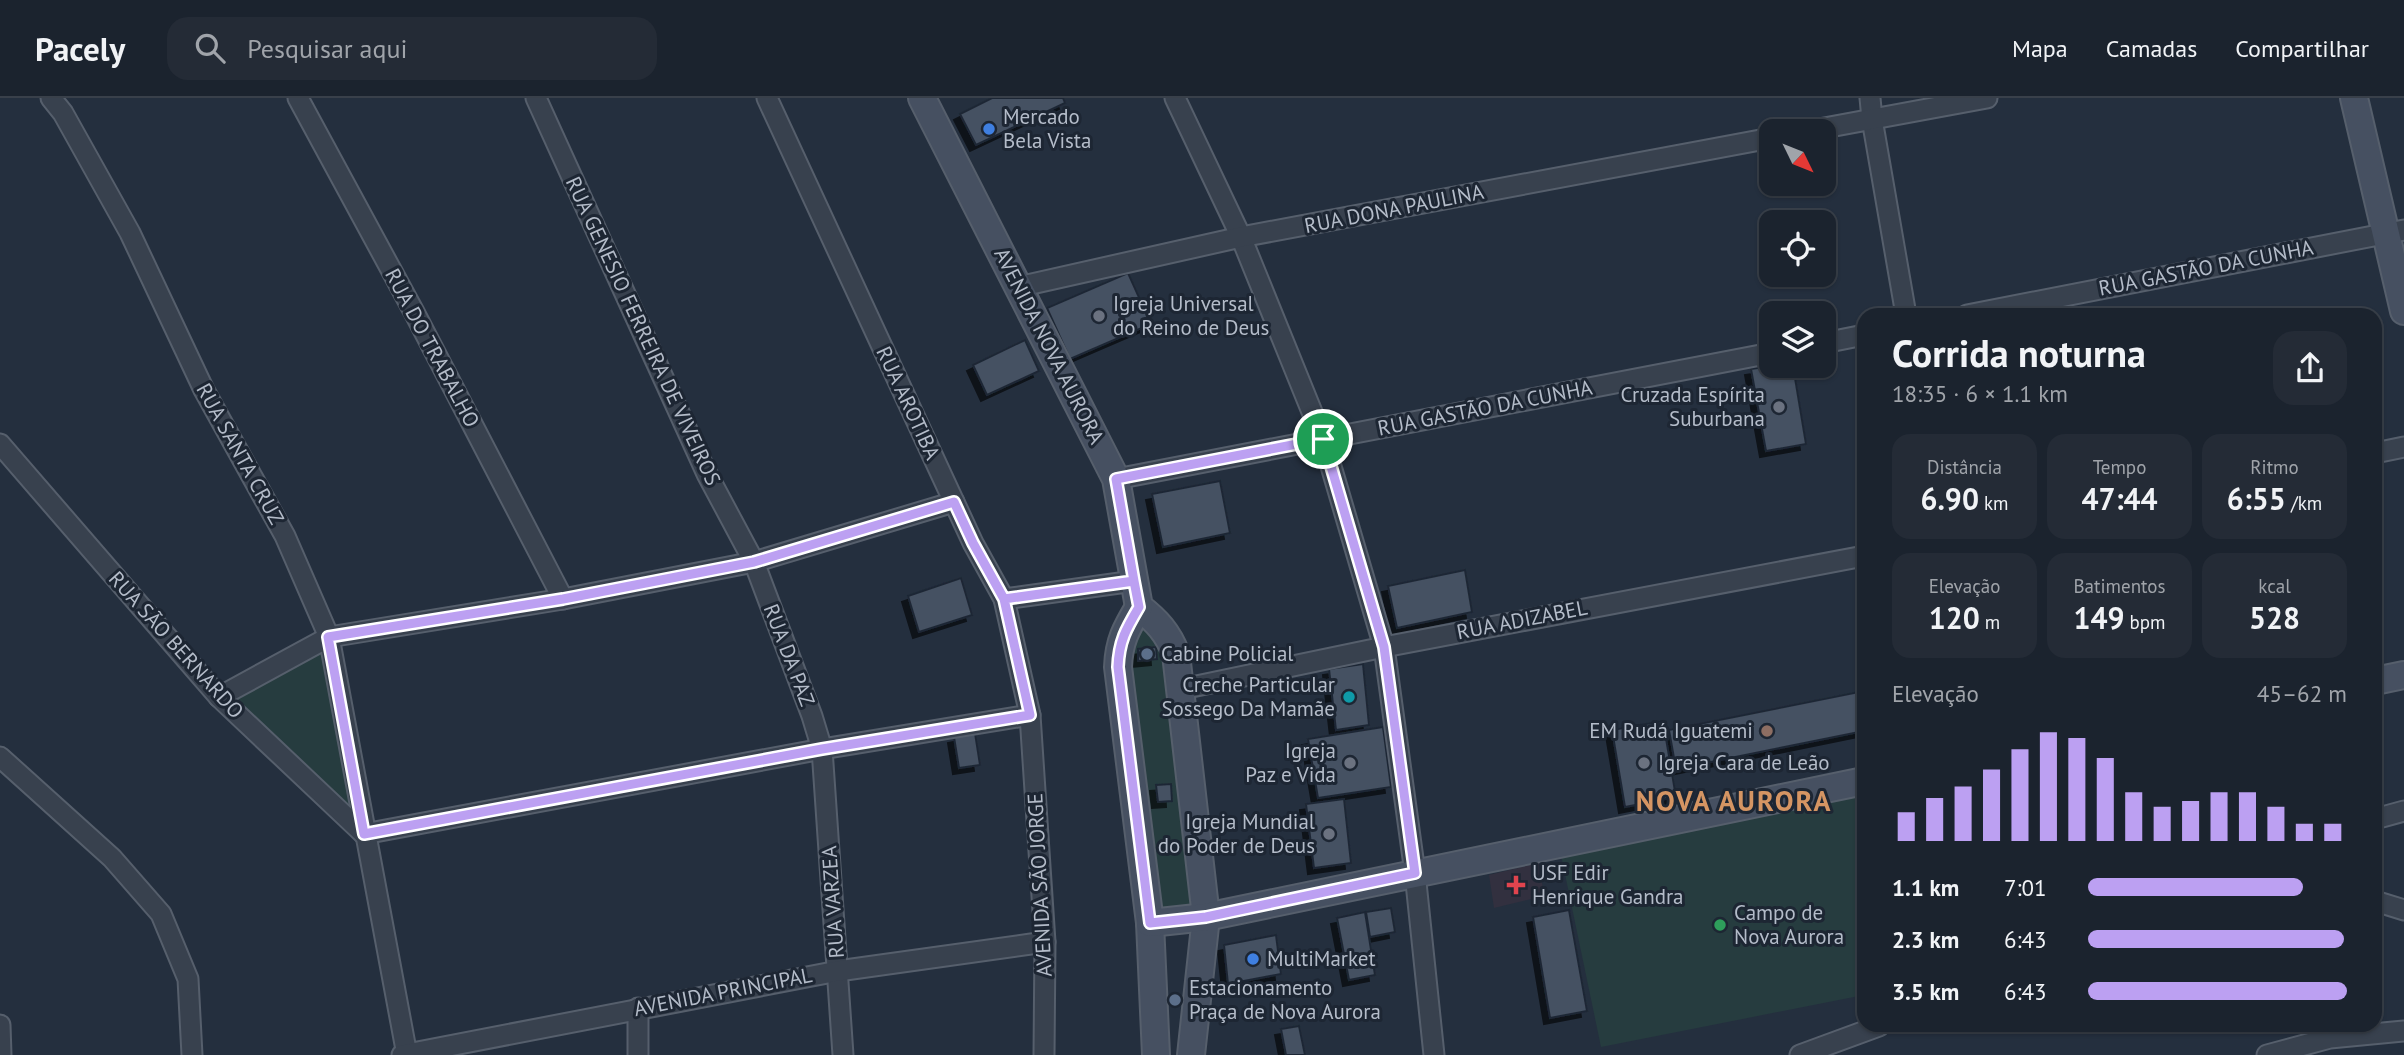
<!DOCTYPE html>
<html lang="pt">
<head>
<meta charset="utf-8">
<style>
  :root { --surface:#1b232e; --page:#242b36; --text:#f1f3f6; --muted:#a0a4aa; --line:#39404a; --accent:#bca0f2 }
  body { margin:0; font-family:"PT Sans",sans-serif; background:var(--page); color:var(--text); height:100vh; display:flex; flex-direction:column; font-size:26px; white-space:nowrap }
  * { box-sizing:border-box; margin:0 }
  p { font-size:23px; color:var(--muted) }
  .icon { flex:none; width:38px; height:38px; fill:none; stroke:currentColor; stroke-width:2; stroke-linecap:round; stroke-linejoin:round }
  .map { position:relative; flex:1; overflow:hidden }
  .details { position:absolute; left:1857px; top:210px; width:525px; height:724px; display:flex; flex-direction:column; background:var(--surface); border-radius:21px; box-shadow:0 2px 5px #0004,0 0 0 2px var(--line) }
  .details>* { flex:none }
  .needle { width:46px; rotate:133deg }
  .tools { position:absolute; left:1759px; top:21px; display:grid; gap:14px }
  .tools a { display:grid; place-items:center; width:77px; height:77px; border-radius:14px; background:var(--surface); box-shadow:0 2px 5px #0004,0 0 0 2px var(--line); font-size:35px }
  .pin { position:absolute; display:grid; place-items:center; width:60px; height:60px; color:#fff; margin:-30px; border:4px solid #fff; border-radius:50%; box-shadow:0 2px 7px #0007 }
  .round { display:grid; place-items:center; flex:none; width:74px; height:74px; border-radius:21px; background:var(--page) }
  .headline { display:flex; align-items:center; justify-content:space-between; height:119px; padding:0 35px }
  h1 { font-size:38px; font-weight:800; line-height:52px }
  .stats { display:grid; grid-template-columns:repeat(3,1fr); gap:10px; height:119px; padding:7px 35px }
  .stats div { display:grid; align-content:center; border-radius:18px; background:var(--page); text-align:center }
  .stats b { font-size:30px; font-weight:800 }
  .stats small { font-size:19px; font-weight:400 }
  .stats p { font-size:19px }
  .chart { height:196px; padding:14px 35px }
  .chart p { display:flex; justify-content:space-between }
  .chart svg { width:100%; height:126px; margin-top:7px; stroke:var(--accent); stroke-width:6 }
  ul { padding:0 35px; list-style:none; font-size:23px }
  li { display:grid; grid-template-columns:112px 84px 1fr; align-items:center; height:52px }
  li i { height:18px; border-radius:9px; background:var(--accent) }
  header { display:flex; align-items:center; gap:42px; box-sizing:border-box; height:98px; padding:0 35px; background:var(--surface); border-bottom:2px solid var(--line) }
  header strong { font-size:33px }
  nav { display:flex; gap:38px; margin-inline-start:auto; font-size:24px }
  .search { width:490px; height:63px; background:var(--page); display:flex; align-items:center; gap:18px; box-sizing:border-box; padding:0 24px; border-radius:21px; color:var(--muted); font-size:26px }
  .map>svg:first-child { display:block }
  .medical { fill:#32303f }
  .green { fill:#263c3f }
  .building { fill:#455162; stroke:#1f2835; stroke-width:2; filter:url(#shadow) }
  .lines { fill:none; stroke-linecap:round; stroke-linejoin:round }
  .street-casing { stroke:#565f6c; stroke-width:23 }
  .secondary-casing { stroke:#565f6c; stroke-width:30 }
  .street { stroke:#38414e; stroke-width:19 }
  .secondary { stroke:#465061; stroke-width:26 }
  .route-casing { stroke:#fff; stroke-width:14 }
  .route { stroke:#bca0f2; stroke-width:9 }
  .shop-dot { fill:#3f7fe0; stroke:#1d2633; stroke-width:2.5 }
  .worship-dot { fill:#6b7280; stroke:#1d2633; stroke-width:2.5 }
  .service-dot { fill:#5c6f8a; stroke:#1d2633; stroke-width:2.5 }
  .culture-dot { fill:#0f9aa8; stroke:#1d2633; stroke-width:2.5 }
  .education-dot { fill:#8d6e63; stroke:#1d2633; stroke-width:2.5 }
  .health-dot { fill:#e0444e; stroke:#1d2633; stroke-width:2.5 }
  .leisure-dot { fill:#2e9e5b; stroke:#1d2633; stroke-width:2.5 }
  .labels { text-anchor:middle; stroke-width:6; stroke-linejoin:round; paint-order:stroke }
  .poi-label { font-size:21px; fill:#b4bcc9; stroke:#1d2633; text-anchor:start }
  .street-label { font-size:21px; fill:#b4bcc9; stroke:#1d2633 }
  .district-label { font-size:28px; font-weight:bold; letter-spacing:2px; fill:#d59563; stroke:#1d2633 }
</style>
</head>
<body>
<header>
<strong>Pacely</strong>
<div class="search"><svg class="icon" aria-label="search" viewBox="0 0 24 24"><circle cx="10" cy="10" r="6"/><path d="M15 15l6 6"/></svg>Pesquisar aqui</div>
<nav><a>Mapa</a><a>Camadas</a><a>Compartilhar</a></nav>
</header>
<div class="map">
<svg width="2404" height="957" viewBox="0 0 2404 957">
  <defs>
    <filter id="shadow"><feDropShadow dx="-6" dy="6" stdDeviation="0" flood-color="#0009"/></filter>
  </defs>
  <rect width="100%" height="100%" fill="#242f3e"/>
  <path class="medical" d="M 1539,765 L 1544,798 L 1494,810 L 1489,777 Z"/>
  <g class="green">
    <path d="M 1139,509 L 1157,523 L 1206,819 L 1150,825 L 1120,588 Z"/>
    <path d="M 329,539 L 364,736 L 219,599 Z"/>
    <path d="M 1864,695 L 1864,897 L 1601,949 L 1561,757 Z"/>
  </g>
  <g class="building">
    <path d="M 992,0 L 1063,0 L 1065,5 L 976,47 L 960,16 Z"/>
    <path d="M 1128,175 L 1151,226 L 1070,261 L 1047,210 Z"/>
    <path d="M 1025,242 L 1039,273 L 987,297 L 973,267 Z"/>
    <path d="M 1771,268 L 1793,268 L 1806,346 L 1766,353 L 1751,271 Z"/>
    <path d="M 1220,383 L 1230,435 L 1163,449 L 1152,396 Z"/>
    <path d="M 1465,472 L 1472,514 L 1397,530 L 1388,488 Z"/>
    <path d="M 961,480 L 972,517 L 919,534 L 908,498 Z"/>
    <path d="M 1156,549 L 1157,561 L 1138,563 L 1138,551 Z"/>
    <path d="M 1363,566 L 1369,627 L 1336,632 L 1329,571 Z"/>
    <path d="M 1864,593 L 1864,633 L 1676,671 L 1669,632 Z"/>
    <path d="M 1663,623 L 1676,699 L 1625,709 L 1612,632 Z"/>
    <path d="M 1383,629 L 1391,689 L 1318,700 L 1308,641 Z"/>
    <path d="M 975,635 L 980,667 L 959,670 L 954,639 Z"/>
    <path d="M 1171,686 L 1172,703 L 1158,704 L 1156,687 Z"/>
    <path d="M 1344,701 L 1351,765 L 1314,770 L 1306,706 Z"/>
    <path d="M 1391,810 L 1395,834 L 1370,839 L 1366,814 Z"/>
    <path d="M 1569,812 L 1587,913 L 1550,920 L 1533,819 Z"/>
    <path d="M 1365,814 L 1375,877 L 1349,882 L 1337,820 Z"/>
    <path d="M 1276,837 L 1281,876 L 1228,886 L 1224,847 Z"/>
    <path d="M 1299,928 L 1305,957 L 1286,957 L 1281,931 Z"/>
  </g>
  <g class="lines">
    <g class="street-casing">
      <g id="street">
        <path d="M 51,0 L 63,15 L 130,135 L 204,292 L 285,438 L 329,539 L 407,957"/>
        <path d="M 298,0 L 414,214 L 563,501"/>
        <path d="M 536,0 L 707,376 L 754,464 L 812,618 L 822,651 L 843,957"/>
        <path d="M 767,0 L 973,445 L 1004,501 L 1030,617 L 1045,844 L 1044,957"/>
        <path d="M 1175,0 L 1241,139 L 1323,341 L 1384,549 L 1415,775 L 1434,957"/>
        <path d="M 1870,0 L 1872,21 L 1906,217"/>
        <path d="M 1808,33 L 1987,0"/>
        <path d="M 1018,189 L 1241,139 L 1771,40"/>
        <path d="M 1967,217 L 2404,132"/>
        <path d="M 1824,245 L 1864,237"/>
        <path d="M 0,346 L 219,599 L 364,736"/>
        <path d="M 2375,355 L 2404,349"/>
        <path d="M 1116,381 L 1771,255"/>
        <path d="M 1004,501 L 1134,483"/>
        <path d="M 1182,591 L 1384,549 L 1864,458"/>
        <path d="M 219,599 L 329,539 L 563,501 L 754,464 L 954,404"/>
        <path d="M 0,659 L 112,760 L 161,816 L 188,881 L 192,957"/>
        <path d="M 2375,721 L 2404,713"/>
        <path d="M 364,736 L 822,651 L 1030,617"/>
        <path d="M 2375,803 L 2404,812"/>
        <path d="M 638,910 L 638,957"/>
        <path d="M 0,927 L 1,957"/>
        <path d="M 402,957 L 838,873 L 1045,844"/>
        <path d="M 1800,957 L 1879,928"/>
        <path d="M 2267,957 L 2330,940 L 2404,933"/>
      </g>
    </g>
    <g class="secondary-casing">
      <g id="secondary">
        <path d="M 922,0 L 1116,381 L 1139,509 C 1157,523 1168,535 1176,556 L 1206,819 L 1191,957"/>
        <path d="M 2354,0 L 2404,213"/>
        <path d="M 1139,509 C 1126,531 1119,543 1118,569 L 1150,825 L 1156,957"/>
        <path d="M 2375,583 L 2404,577"/>
        <path d="M 1150,825 L 1206,819 L 1864,683"/>
      </g>
    </g>
    <use href="#street" class="street"/>
    <use href="#secondary" class="secondary"/>
  </g>
  <g class="lines">
    <g class="route-casing">
      <path id="route" d="M 1323,341 L 1116,381 L 1134,483 L 1004,501 L 1030,617 L 822,651 L 364,736 L 328,539 L 563,501 L 754,464 L 954,404 L 973,445 L 1004,501 L 1134,483 L 1139,509 C 1126,531 1119,543 1118,569 L 1150,825 L 1206,819 L 1415,775 L 1384,549 L 1323,341"/>
    </g>
    <use href="#route" class="route"/>
  </g>
  <g class="shop-dot">
    <circle cx="989" cy="31" r="7"/>
    <circle cx="1253" cy="861" r="7"/>
  </g>
  <g class="worship-dot">
    <circle cx="1099" cy="218" r="7"/>
    <circle cx="1779" cy="309" r="7"/>
    <circle cx="1350" cy="665" r="7"/>
    <circle cx="1644" cy="665" r="7"/>
    <circle cx="1329" cy="736" r="7"/>
  </g>
  <g class="service-dot">
    <circle cx="1147" cy="556" r="7"/>
    <circle cx="1175" cy="902" r="7"/>
  </g>
  <circle class="culture-dot" cx="1349" cy="599" r="7"/>
  <circle class="education-dot" cx="1767" cy="633" r="7"/>
  <path class="health-dot" d="M1512.5 776.5h7v7h7v7h-7v7h-7v-7h-7v-7h7z"/>
  <circle class="leisure-dot" cx="1720" cy="827" r="7"/>
  <g class="labels">
    <g class="poi-label">
      <text x="1003" y="26">Mercado<tspan x="1003" dy="24">Bela Vista</tspan></text>
      <text x="1113" y="213">Igreja Universal<tspan x="1113" dy="24">do Reino de Deus</tspan></text>
      <text x="1765" y="304" text-anchor="end">Cruzada Espírita<tspan x="1765" dy="24">Suburbana</tspan></text>
      <text x="1161" y="563">Cabine Policial</text>
      <text x="1335" y="594" text-anchor="end">Creche Particular<tspan x="1335" dy="24">Sossego Da Mamãe</tspan></text>
      <text x="1753" y="640" text-anchor="end">EM Rudá Iguatemi</text>
      <text x="1336" y="660" text-anchor="end">Igreja<tspan x="1336" dy="24">Paz e Vida</tspan></text>
      <text x="1658" y="672">Igreja Cara de Leão</text>
      <text x="1315" y="731" text-anchor="end">Igreja Mundial<tspan x="1315" dy="24">do Poder de Deus</tspan></text>
      <text x="1532" y="782">USF Edir<tspan x="1532" dy="24">Henrique Gandra</tspan></text>
      <text x="1734" y="822">Campo de<tspan x="1734" dy="24">Nova Aurora</tspan></text>
      <text x="1267" y="868">MultiMarket</text>
      <text x="1189" y="897">Estacionamento<tspan x="1189" dy="24">Praça de Nova Aurora</tspan></text>
    </g>
    <g class="street-label">
      <text transform="translate(1394 111) rotate(-11)" y="7">RUA DONA PAULINA</text>
      <text transform="translate(2206 170) rotate(-11)" y="7">RUA GASTÃO DA CUNHA</text>
      <text transform="translate(643 233) rotate(65)" y="7">RUA GENESIO FERREIRA DE VIVEIROS</text>
      <text transform="translate(1049 248) rotate(63)" y="7">AVENIDA NOVA AURORA</text>
      <text transform="translate(432 250) rotate(62)" y="7">RUA DO TRABALHO</text>
      <text transform="translate(908 305) rotate(65)" y="7">RUA AROTIBA</text>
      <text transform="translate(1485 310) rotate(-11)" y="7">RUA GASTÃO DA CUNHA</text>
      <text transform="translate(240 356) rotate(61)" y="7">RUA SANTA CRUZ</text>
      <text transform="translate(1522 522) rotate(-11)" y="7">RUA ADIZABEL</text>
      <text transform="translate(176 547) rotate(48)" y="7">RUA SÃO BERNARDO</text>
      <text transform="translate(789 557) rotate(69)" y="7">RUA DA PAZ</text>
      <text transform="translate(1040 787) rotate(-93)" y="7">AVENIDA SÃO JORGE</text>
      <text transform="translate(833 804) rotate(-94)" y="7">RUA VARZEA</text>
      <text transform="translate(723 894) rotate(-11)" y="7">AVENIDA PRINCIPAL</text>
    </g>
    <g class="district-label">
      <text x="1734" y="713">NOVA AURORA</text>
    </g>
  </g>
</svg>
<div class="tools">
<a><svg class="needle" viewBox="-14 -14 28 28"><path d="M0-13l5 13h-10z" fill="#e53935"/><path d="M0 13l5-13h-10z" fill="#a0a4aa"/></svg></a>
<a><svg class="icon" aria-label="locate" viewBox="0 0 24 24"><circle cx="12" cy="12" r="6"/><path d="M12 2v4M12 18v4M2 12h4M18 12h4"/></svg></a>
<a><svg class="icon" aria-label="layers" viewBox="0 0 24 24"><path d="M12 4l9 5-9 5-9-5zM3 14l9 5 9-5"/></svg></a>
</div>
<div class="pin" style="left:1323px;top:341px;background:#1e9e55"><svg class="icon" aria-label="arrive" viewBox="0 0 24 24"><path d="M6 21V4h12l-3 4 3 4H6"/></svg></div>
<section class="details">
<div class="headline"><div><h1>Corrida noturna</h1><p>18:35 · 6 × 1.1 km</p></div><a class="round"><svg class="icon" aria-label="share" viewBox="0 0 24 24"><path d="M12 15V3M7 8l5-5 5 5M5 13v7h14v-7"/></svg></a></div>
<div class="stats">
<div><p>Distância</p><b>6.90<small> km</small></b></div>
<div><p>Tempo</p><b>47:44</b></div>
<div><p>Ritmo</p><b>6:55<small> /km</small></b></div>
</div>
<div class="stats">
<div><p>Elevação</p><b>120<small> m</small></b></div>
<div><p>Batimentos</p><b>149<small> bpm</small></b></div>
<div><p>kcal</p><b>528</b></div>
</div>
<div class="chart"><p><span>Elevação</span>45–62 m</p>
<svg viewBox="0 0 160 44" preserveAspectRatio="none"><path d="M5 44V34M15 44V29M25 44V25M35 44V19M45 44V12M55 44V6M65 44V8M75 44V15M85 44V27M95 44V32M105 44V30M115 44V27M125 44V27M135 44V32M145 44V38M155 44V38"/></svg>
</div>
<ul>
<li><b>1.1 km</b>7:01<i style="width:83%"></i></li>
<li><b>2.3 km</b>6:43<i style="width:99%"></i></li>
<li><b>3.5 km</b>6:43<i style="width:100%"></i></li>
</ul>
</section>
</div>
</body>
</html>
